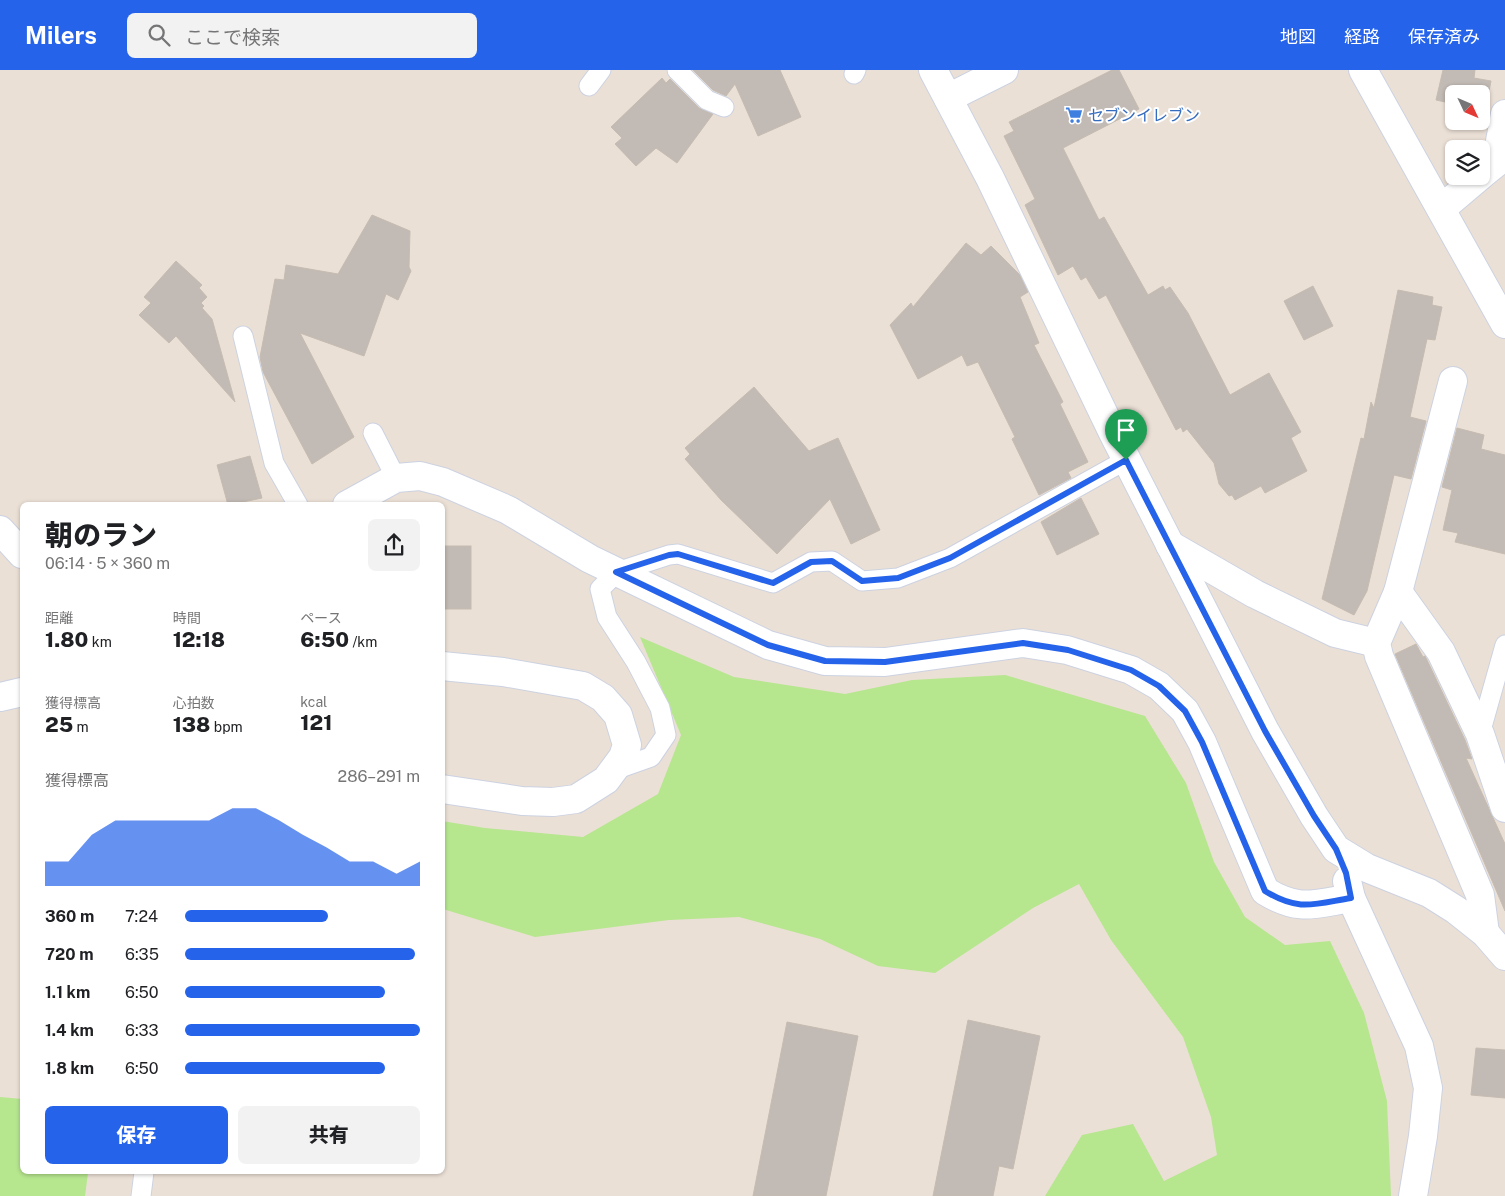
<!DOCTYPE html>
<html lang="ja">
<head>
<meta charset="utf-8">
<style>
  :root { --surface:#fff; --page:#f2f2f2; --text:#202124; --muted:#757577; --accent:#2563eb }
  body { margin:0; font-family:"Public Sans","Noto Sans JP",sans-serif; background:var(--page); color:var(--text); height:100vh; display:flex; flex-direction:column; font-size:19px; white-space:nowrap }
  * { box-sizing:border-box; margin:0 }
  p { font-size:16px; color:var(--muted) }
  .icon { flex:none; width:28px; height:28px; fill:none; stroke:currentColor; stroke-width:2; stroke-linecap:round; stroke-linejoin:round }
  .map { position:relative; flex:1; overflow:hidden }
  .details { position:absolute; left:20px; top:432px; width:425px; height:672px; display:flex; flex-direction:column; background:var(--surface); border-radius:8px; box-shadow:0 1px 4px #0004 }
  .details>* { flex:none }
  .needle { width:32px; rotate:134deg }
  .tools { position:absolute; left:1445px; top:15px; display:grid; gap:10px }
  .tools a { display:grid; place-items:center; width:45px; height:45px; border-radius:8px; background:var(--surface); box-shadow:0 1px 4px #0004; font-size:25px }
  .pin { position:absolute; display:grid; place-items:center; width:42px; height:42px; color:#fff; margin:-51px -21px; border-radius:50% 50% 50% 0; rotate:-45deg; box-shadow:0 0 5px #0007 }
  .pin .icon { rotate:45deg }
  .round { display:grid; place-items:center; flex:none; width:52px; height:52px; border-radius:8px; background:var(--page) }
  .summary { display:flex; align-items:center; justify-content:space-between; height:85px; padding:0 25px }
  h1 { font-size:28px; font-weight:800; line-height:38px }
  .metrics { display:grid; grid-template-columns:repeat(3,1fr); gap:8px; height:85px; padding:5px 25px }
  .metrics div { display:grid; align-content:center }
  .metrics b { font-size:21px; font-weight:800 }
  .metrics small { font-size:14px; font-weight:400 }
  .metrics p { font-size:14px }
  .chart { height:140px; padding:10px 25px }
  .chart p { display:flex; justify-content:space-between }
  .chart svg { width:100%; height:90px; margin-top:5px; fill:var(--accent); opacity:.7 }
  .cta { display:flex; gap:10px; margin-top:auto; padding:10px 25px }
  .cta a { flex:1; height:58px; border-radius:8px; background:var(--accent); color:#fff; font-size:20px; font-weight:800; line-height:58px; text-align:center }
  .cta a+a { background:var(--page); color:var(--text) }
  ul { padding:0 25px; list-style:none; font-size:16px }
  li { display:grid; grid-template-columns:80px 60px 1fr; align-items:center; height:38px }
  li i { height:12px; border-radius:6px; background:var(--accent) }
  header { display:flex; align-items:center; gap:30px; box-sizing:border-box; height:70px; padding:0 25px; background:var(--accent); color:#fff }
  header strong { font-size:24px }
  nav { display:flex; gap:28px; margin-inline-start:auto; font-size:18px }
  .search { width:350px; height:45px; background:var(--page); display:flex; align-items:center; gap:12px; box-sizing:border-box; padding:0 18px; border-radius:8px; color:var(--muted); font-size:19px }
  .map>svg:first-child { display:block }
  .green { fill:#b6e68e }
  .building { fill:#c2bab4; stroke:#c6bcb1 }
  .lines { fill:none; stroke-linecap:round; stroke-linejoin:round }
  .lane-casing { stroke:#ccd2e1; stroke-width:21 }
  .street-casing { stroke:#ccd2e1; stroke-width:30 }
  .secondary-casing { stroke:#ccd2e1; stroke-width:30 }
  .lane { stroke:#fff; stroke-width:19 }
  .street { stroke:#fff; stroke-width:28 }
  .secondary { stroke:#fff; stroke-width:28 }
  .route-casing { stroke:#fff; stroke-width:10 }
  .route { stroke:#2563eb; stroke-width:6 }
  .labels { text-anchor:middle; stroke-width:4; stroke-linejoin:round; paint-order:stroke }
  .shop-label { font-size:16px; fill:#366cbe; stroke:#fff; text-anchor:start }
</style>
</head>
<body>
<header>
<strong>Milers</strong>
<div class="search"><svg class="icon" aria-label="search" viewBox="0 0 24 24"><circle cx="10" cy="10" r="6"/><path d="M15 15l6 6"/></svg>ここで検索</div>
<nav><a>地図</a><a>経路</a><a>保存済み</a></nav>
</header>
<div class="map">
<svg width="1505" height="1126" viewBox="0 0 1505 1126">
  <rect width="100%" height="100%" fill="#ebe0d6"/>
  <g class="green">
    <path d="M 640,567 L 734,607 L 845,624 L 912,610 L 1005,605 L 1145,646 L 1186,713 L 1214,792 L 1245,847 L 1285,875 L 1330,871 L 1364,943 L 1387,1031 L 1391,1126 L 1045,1126 L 1082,1065 L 1133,1054 L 1164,1111 L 1217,1085 L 1211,1047 L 1183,967 L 1111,870 L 1079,814 L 1033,838 L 935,903 L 878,896 L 820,869 L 739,847 L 669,850 L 535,867 L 443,839 L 442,751 L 485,758 L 583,767 L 658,724 L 681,665 Z"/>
    <path d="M 0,1027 L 22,1029 L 22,1102 L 88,1103 L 85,1126 L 0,1126 Z"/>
  </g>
  <g class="building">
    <path d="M 693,0 L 780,0 L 801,47 L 758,66 L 735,14 L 726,26 L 713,20 Z"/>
    <path d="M 1112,0 L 1119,0 L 1139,39 L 1063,78 L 1099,150 L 1104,147 L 1148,225 L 1163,216 L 1165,220 L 1170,217 L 1188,243 L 1230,325 L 1269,303 L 1301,362 L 1291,368 L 1307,401 L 1265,423 L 1261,416 L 1235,430 L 1232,425 L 1229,426 L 1219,414 L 1214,393 L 1187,359 L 1183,362 L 1181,357 L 1176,360 L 1106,225 L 1099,229 L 1086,207 L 1081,210 L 1073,196 L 1058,205 L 1025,135 L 1035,129 L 1004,66 L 1014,61 L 1009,52 Z"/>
    <path d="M 1443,0 L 1475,0 L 1474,8 L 1491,11 L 1485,41 L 1481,40 L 1481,24 L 1454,24 L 1454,34 L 1436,30 Z"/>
    <path d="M 662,8 L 666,13 L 670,9 L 699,38 L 713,44 L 677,93 L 656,78 L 636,96 L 615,74 L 622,68 L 611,57 Z"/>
    <path d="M 372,145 L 410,161 L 409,197 L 411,201 L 398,230 L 386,224 L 364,286 L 300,263 L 354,367 L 312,394 L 263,302 L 260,287 L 275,209 L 284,210 L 286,195 L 338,204 Z"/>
    <path d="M 966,173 L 981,185 L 991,176 L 1020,205 L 1028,222 L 1020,227 L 1039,273 L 1034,275 L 1063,332 L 1060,334 L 1088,392 L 1068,402 L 1071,408 L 1039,425 L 1012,369 L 1015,367 L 978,292 L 967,296 L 962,285 L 918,309 L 890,255 L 911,233 L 913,237 Z"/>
    <path d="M 176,191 L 202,215 L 199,218 L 207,227 L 201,233 L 204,236 L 202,238 L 212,249 L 235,332 L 176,266 L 169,273 L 139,245 L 151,233 L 144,227 Z"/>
    <path d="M 1313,216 L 1333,256 L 1304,270 L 1284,231 Z"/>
    <path d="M 1398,220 L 1433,227 L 1432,235 L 1442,237 L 1435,270 L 1427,269 L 1410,347 L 1426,351 L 1411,409 L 1394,405 L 1367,521 L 1354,545 L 1322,529 L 1361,368 L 1364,369 L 1371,332 L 1374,338 Z"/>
    <path d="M 754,317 L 809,381 L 838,368 L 880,460 L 851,474 L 830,429 L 777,484 L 721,430 L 685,389 L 690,384 L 685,378 Z"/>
    <path d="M 1457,358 L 1484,365 L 1481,379 L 1505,385 L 1505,484 L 1455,472 L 1458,463 L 1443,460 L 1452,420 L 1442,417 Z"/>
    <path d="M 250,386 L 262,428 L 228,435 L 217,395 Z"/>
    <path d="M 1081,428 L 1099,464 L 1057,485 L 1041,452 Z"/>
    <rect x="442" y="476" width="29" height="63"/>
    <path d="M 1416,574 L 1423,587 L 1425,586 L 1427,590 L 1465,670 L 1472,689 L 1466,688 L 1505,774 L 1505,841 L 1395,584 Z"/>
    <path d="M 968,950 L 1040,966 L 1013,1099 L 999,1096 L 993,1126 L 933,1126 Z"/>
    <path d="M 787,952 L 858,966 L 826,1126 L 753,1126 Z"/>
    <path d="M 1476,978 L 1505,980 L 1505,1028 L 1471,1025 Z"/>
  </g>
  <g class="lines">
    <g class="lane-casing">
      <g id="lane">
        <path d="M 677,0 L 707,30 L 724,37"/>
        <path d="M 854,4 L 856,0"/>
        <path d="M 589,16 L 601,0"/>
        <path d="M 243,266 L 274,393 L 298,435"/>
        <path d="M 373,363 L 396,408"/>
        <path d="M 1480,664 L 1505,575"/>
        <path d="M 617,699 L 651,687 L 666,665 L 660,638 L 636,592 L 607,547 L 600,519 L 617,502 L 669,485 L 678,484 L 773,513 L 811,492 L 832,491 L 862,511 L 898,508 L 950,488 L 1126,390"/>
        <path d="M 141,1126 L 144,1102"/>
      </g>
    </g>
    <g class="street-casing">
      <g id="street">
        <path d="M 933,0 L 990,108 L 1113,363 L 1265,661 L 1314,746 L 1336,779 L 1367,798 L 1429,823 L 1456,840 L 1485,863 L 1505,886"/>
        <path d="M 1481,105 L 1496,93 L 1505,44"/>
        <path d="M 1441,139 L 1480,106"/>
        <path d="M 1453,311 L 1398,522 L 1376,573 L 1379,586 L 1480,825 L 1485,863"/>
        <path d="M 347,435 L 396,408 L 420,406 L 443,412 L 508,440 L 590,489 L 768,575 L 825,591 L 885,592 L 1023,573 L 1067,580 L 1131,600 L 1159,616 L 1185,641 L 1202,672 L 1265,821 C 1299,842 1314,834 1351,828"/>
        <path d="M 0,460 L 22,484"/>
        <path d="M 1170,475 L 1255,524 L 1335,563 L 1376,573"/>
        <path d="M 1398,522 L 1441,582 L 1480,664 L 1505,738"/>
        <path d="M 442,596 L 503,602 L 583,616 L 603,628 L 618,645 L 627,675 L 623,687 L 606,710 L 576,729 L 553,732 L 522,731 L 442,719"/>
        <path d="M 0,627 L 22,622"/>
        <path d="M 1347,811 L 1351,828 L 1419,976 L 1428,1018 L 1423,1066 L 1413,1126"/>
      </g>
    </g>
    <g class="secondary-casing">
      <g id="secondary">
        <path d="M 1363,0 L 1505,254"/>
        <path d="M 948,28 L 1004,0"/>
      </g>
    </g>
    <use href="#lane" class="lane"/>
    <use href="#street" class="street"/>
    <use href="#secondary" class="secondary"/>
  </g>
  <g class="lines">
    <g class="route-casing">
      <path id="route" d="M 1126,390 L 1265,661 L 1314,746 L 1336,779 L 1346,803 L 1351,828 C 1314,834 1299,842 1265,821 L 1202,672 L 1185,641 L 1159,616 L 1131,600 L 1068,580 L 1023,573 L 885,592 L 825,591 L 768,575 L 616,502 L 669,485 L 678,484 L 773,513 L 811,492 L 832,491 L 862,511 L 898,508 L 950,488 Z"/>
    </g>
    <use href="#route" class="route"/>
  </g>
  <defs>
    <g id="supermarket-bare" transform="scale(1.35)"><path d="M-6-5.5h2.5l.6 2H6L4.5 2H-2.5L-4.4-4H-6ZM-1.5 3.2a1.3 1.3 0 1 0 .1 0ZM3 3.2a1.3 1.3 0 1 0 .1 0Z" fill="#3f7fe0" stroke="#fff" stroke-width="2.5" paint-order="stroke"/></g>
  </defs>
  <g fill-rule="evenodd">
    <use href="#supermarket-bare" x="1074" y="45"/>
  </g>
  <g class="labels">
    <g class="shop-label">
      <text x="1088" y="51">セブンイレブン</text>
    </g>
  </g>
</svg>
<div class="tools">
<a><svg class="needle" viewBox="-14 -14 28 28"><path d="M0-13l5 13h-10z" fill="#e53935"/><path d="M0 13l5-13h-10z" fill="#757577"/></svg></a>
<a><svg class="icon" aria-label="layers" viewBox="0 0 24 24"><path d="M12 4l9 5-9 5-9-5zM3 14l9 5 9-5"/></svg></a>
</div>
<div class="pin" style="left:1126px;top:390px;background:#1e9e55"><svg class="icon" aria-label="arrive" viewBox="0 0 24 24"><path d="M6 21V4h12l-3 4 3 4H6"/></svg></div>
<section class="details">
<div class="summary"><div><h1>朝のラン</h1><p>06:14 · 5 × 360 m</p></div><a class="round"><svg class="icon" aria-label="share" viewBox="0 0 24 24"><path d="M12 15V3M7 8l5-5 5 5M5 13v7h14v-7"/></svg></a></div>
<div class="metrics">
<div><p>距離</p><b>1.80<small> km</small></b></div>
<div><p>時間</p><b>12:18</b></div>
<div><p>ペース</p><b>6:50<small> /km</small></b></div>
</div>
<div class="metrics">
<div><p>獲得標高</p><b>25<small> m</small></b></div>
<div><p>心拍数</p><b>138<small> bpm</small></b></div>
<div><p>kcal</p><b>121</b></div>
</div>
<div class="chart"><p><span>獲得標高</span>286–291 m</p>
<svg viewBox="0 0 160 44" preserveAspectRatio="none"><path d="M0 44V32L10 32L20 19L30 12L40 12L50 12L60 12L70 12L80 6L90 6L100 12L110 19L120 25L130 32L140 32L150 38L160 32V44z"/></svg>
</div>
<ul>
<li><b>360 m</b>7:24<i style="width:61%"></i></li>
<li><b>720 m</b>6:35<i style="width:98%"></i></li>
<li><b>1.1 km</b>6:50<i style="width:85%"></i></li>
<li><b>1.4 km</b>6:33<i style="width:100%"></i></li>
<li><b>1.8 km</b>6:50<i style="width:85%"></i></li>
</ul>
<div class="cta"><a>保存</a><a>共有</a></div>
</section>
</div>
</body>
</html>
